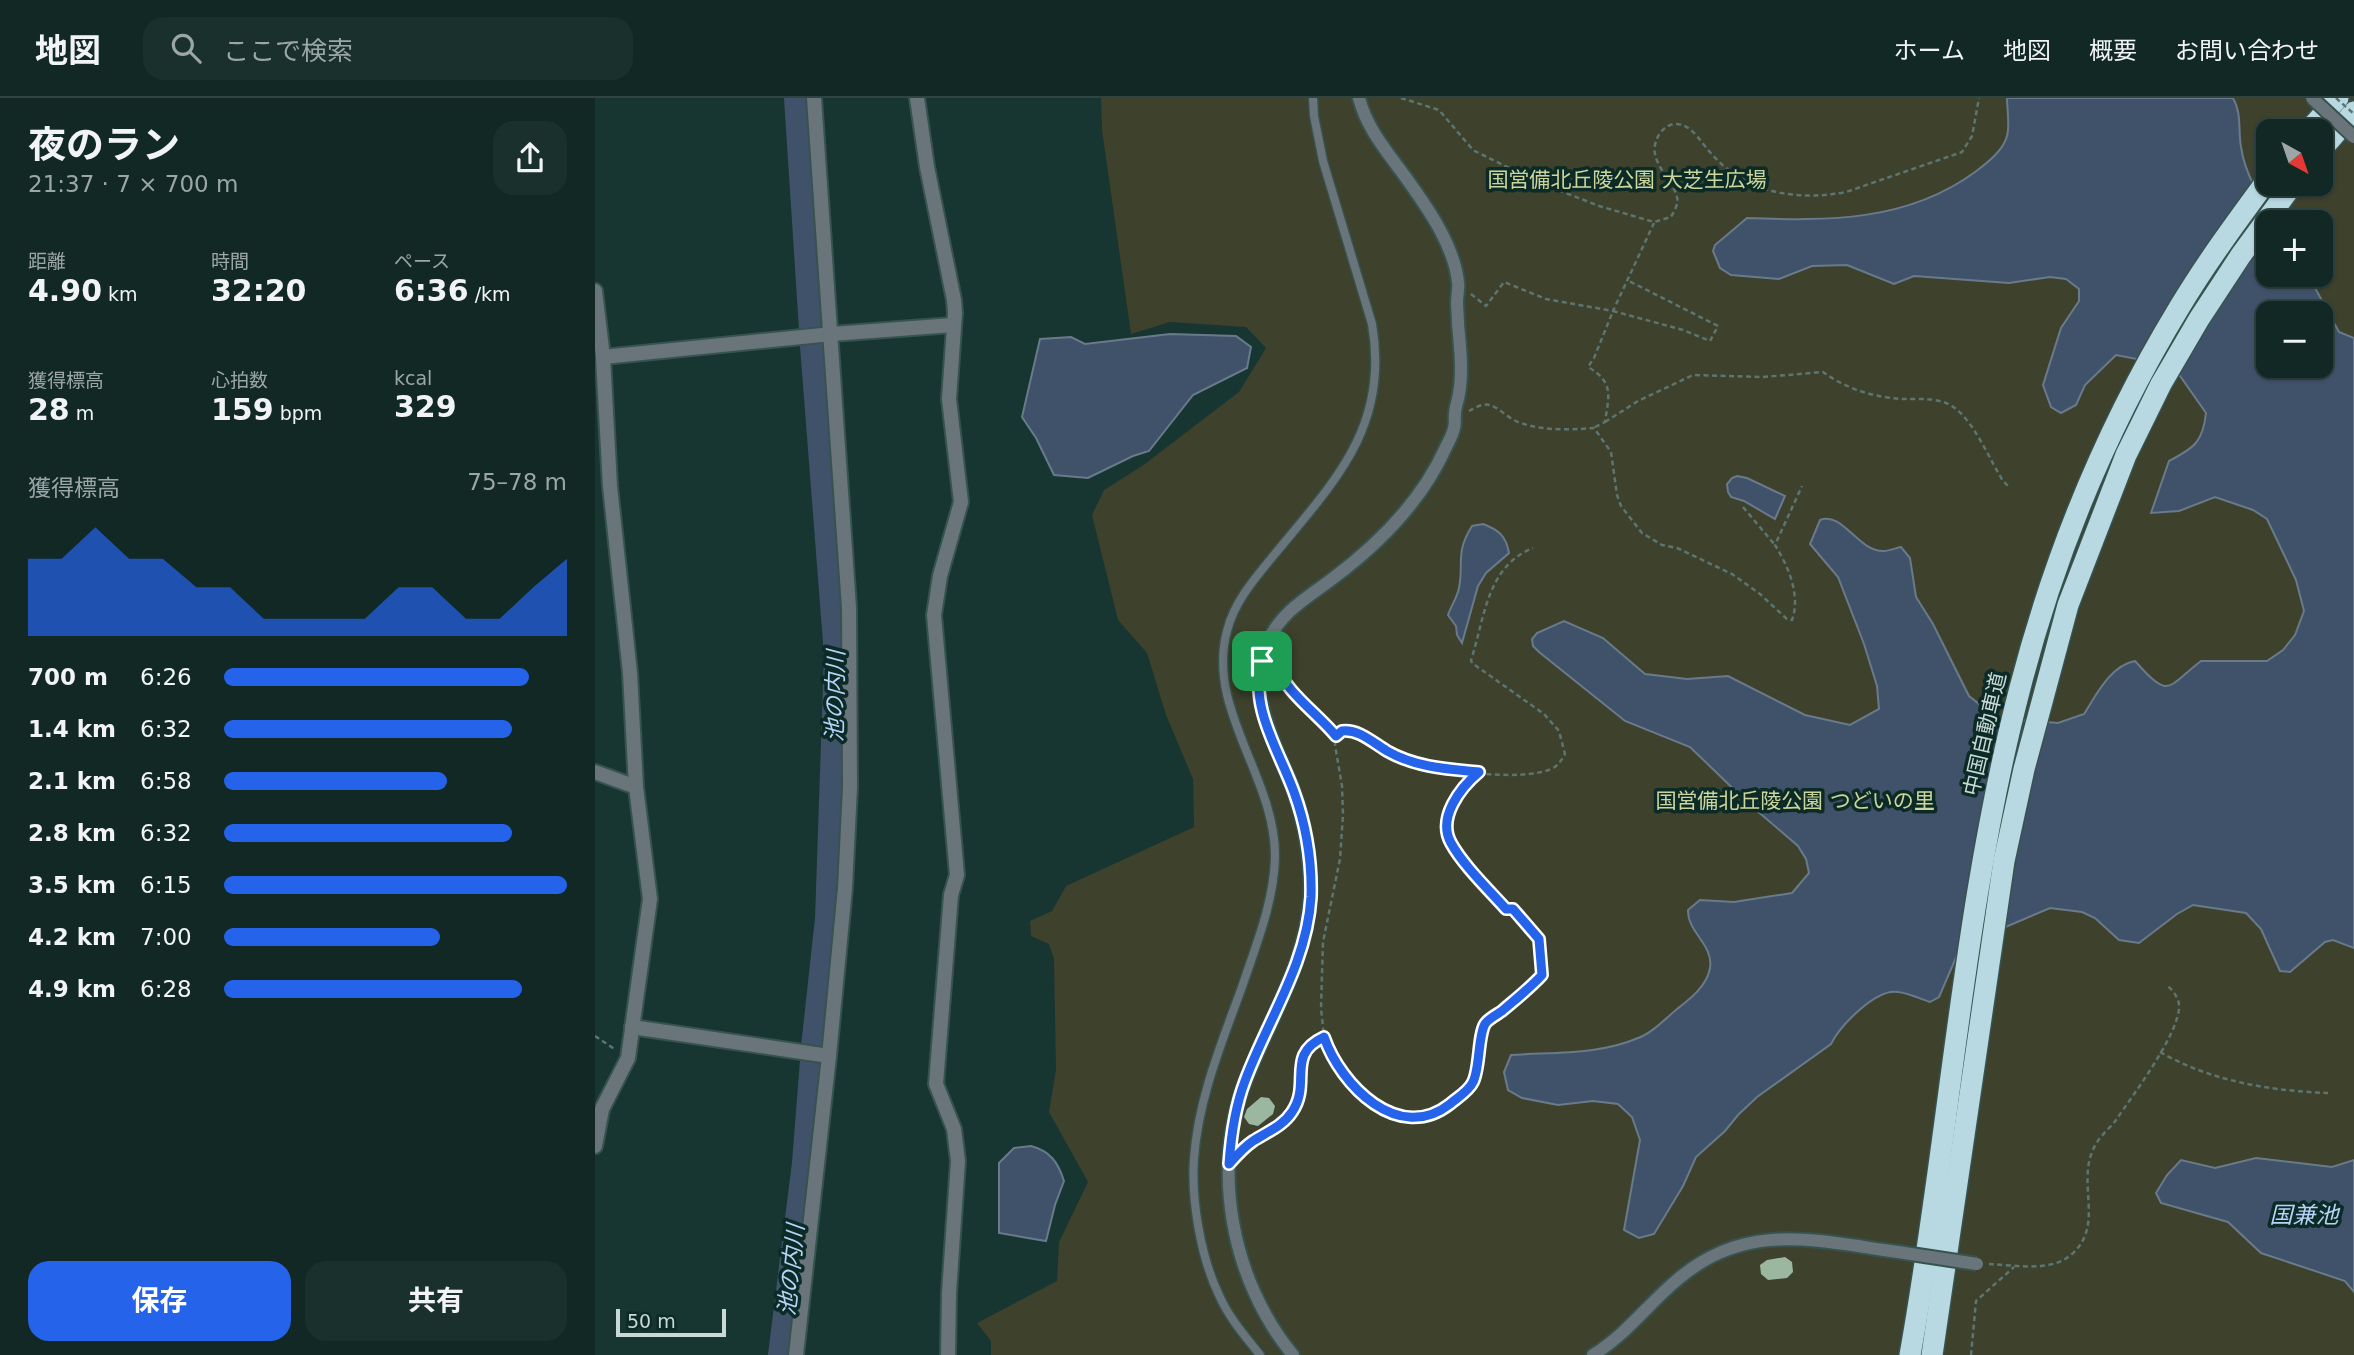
<!DOCTYPE html>
<html lang="ja">
<head>
<meta charset="utf-8">
<style>
  :root { --surface:#112825; --page:#1a302d; --text:#f1f3f6; --muted:#9ca6a7; --line:#304442; --accent:#2563eb }
  body { margin:0; font-family:"DejaVu Sans","Noto Sans JP",sans-serif; background:var(--page); color:var(--text); height:100vh; display:flex; flex-direction:column; font-size:26px; white-space:nowrap }
  * { box-sizing:border-box; margin:0 }
  p { font-size:23px; color:var(--muted) }
  .icon { flex:none; width:38px; height:38px; fill:none; stroke:currentColor; stroke-width:2; stroke-linecap:round; stroke-linejoin:round }
  .map { position:relative; flex:1; overflow:hidden }
  .side { display:flex; flex-direction:column; background:var(--surface); width:595px }
  .side>* { flex:none }
  .needle { width:46px; rotate:140deg }
  .fabs { position:absolute; left:1661px; top:21px; display:grid; gap:14px }
  .fabs a { display:grid; place-items:center; width:77px; height:77px; border-radius:14px; background:var(--surface); box-shadow:0 2px 5px #0004,0 0 0 2px var(--line); font-size:35px }
  .scale { position:absolute; left:21px; bottom:18px; width:110px; box-sizing:border-box; padding-left:7px; border:4px solid #c8d9d6; border-top:0; font-size:19px; line-height:24px; white-space:nowrap; color:#c8d9d6; -webkit-text-stroke:5px #0c2b27; paint-order:stroke }
  .pin { position:absolute; display:grid; place-items:center; width:60px; height:60px; color:#fff; margin:-30px; border-radius:14px; box-shadow:0 4px 10px #0006 }
  .round { display:grid; place-items:center; flex:none; width:74px; height:74px; border-radius:21px; background:var(--page) }
  .head { display:flex; align-items:center; justify-content:space-between; height:119px; padding:0 28px }
  h1 { font-size:38px; font-weight:700; line-height:52px }
  .metrics { display:grid; grid-template-columns:repeat(3,1fr); gap:10px; height:119px; padding:7px 28px }
  .metrics div { display:grid; align-content:center }
  .metrics b { font-size:30px; font-weight:700 }
  .metrics small { font-size:19px; font-weight:400 }
  .metrics p { font-size:19px }
  .chart { height:196px; padding:14px 28px }
  .chart p { display:flex; justify-content:space-between }
  .chart svg { width:100%; height:126px; margin-top:7px; fill:var(--accent); opacity:.7 }
  .primary-button { display:flex; gap:14px; margin-top:auto; padding:14px 28px }
  .primary-button a { flex:1; height:80px; border-radius:21px; background:var(--accent); color:#fff; font-size:28px; font-weight:700; line-height:80px; text-align:center }
  .primary-button a+a { background:var(--page); color:var(--text) }
  ul { padding:0 28px; list-style:none; font-size:23px }
  li { display:grid; grid-template-columns:112px 84px 1fr; align-items:center; height:52px }
  li i { height:18px; border-radius:9px; background:var(--accent) }
  header { display:flex; align-items:center; gap:42px; box-sizing:border-box; height:98px; padding:0 35px; background:var(--surface); border-bottom:2px solid var(--line) }
  header strong { font-size:33px }
  nav { display:flex; gap:38px; margin-inline-start:auto; font-size:24px }
  .search { width:490px; height:63px; background:var(--page); display:flex; align-items:center; gap:18px; box-sizing:border-box; padding:0 24px; border-radius:21px; color:var(--muted); font-size:26px }
  main { display:flex; flex:1; min-height:0 }
  .map>svg:first-child { display:block }
  .green { fill:#3e412c; fill-rule:evenodd }
  .water { fill:#40526a; stroke:#697a8a; stroke-width:2; fill-rule:evenodd }
  .lines { fill:none; stroke-linecap:round; stroke-linejoin:round }
  .river { stroke:#40526a; stroke-width:26 }
  .building { fill:#9bb7a0 }
  .service-casing { stroke:#37534f; stroke-width:11 }
  .pedestrian-casing { stroke:#37534f; stroke-width:16 }
  .minor-casing { stroke:#37534f; stroke-width:18 }
  .tertiary-casing { stroke:#37534f; stroke-width:18 }
  .motorway-casing { stroke:#37534f; stroke-width:24 }
  .path { stroke:#5c7571; stroke-width:2.5; stroke-dasharray:5 3.5; stroke-linecap:butt }
  .service { stroke:#69757a; stroke-width:8 }
  .pedestrian { stroke:#69757a; stroke-width:12 }
  .minor { stroke:#69757a; stroke-width:14 }
  .tertiary { stroke:#69757a; stroke-width:14 }
  .motorway { stroke:#b8d8e2; stroke-width:21 }
  .pedestrian-bridge-casing { stroke:#37534f; stroke-width:16; stroke-linecap:butt }
  .path-bridge { stroke:#5c7571; stroke-width:2.5; stroke-dasharray:5 3.5; stroke-linecap:butt }
  .pedestrian-bridge { stroke:#69757a; stroke-width:12 }
  .route-casing { stroke:#fff; stroke-width:14 }
  .route { stroke:#2563eb; stroke-width:9 }
  .labels { text-anchor:middle; stroke-width:7; stroke-linejoin:round; paint-order:stroke }
  .park-label { font-size:21px; fill:#ccd59c; stroke:#0c2b27 }
  .street-label { font-size:21px; fill:#c8d9d6; stroke:#0c2b27 }
  .water-label { font-size:23px; font-style:italic; fill:#b6d3f8; stroke:#0c2b27 }
</style>
</head>
<body>
<header>
<strong>地図</strong>
<div class="search"><svg class="icon" aria-label="search" viewBox="0 0 24 24"><circle cx="10" cy="10" r="6"/><path d="M15 15l6 6"/></svg>ここで検索</div>
<nav><a>ホーム</a><a>地図</a><a>概要</a><a>お問い合わせ</a></nav>
</header>
<main>
<section class="side">
<div class="head"><div><h1>夜のラン</h1><p>21:37 · 7 × 700 m</p></div><a class="round"><svg class="icon" aria-label="share" viewBox="0 0 24 24"><path d="M12 15V3M7 8l5-5 5 5M5 13v7h14v-7"/></svg></a></div>
<div class="metrics">
<div><p>距離</p><b>4.90<small> km</small></b></div>
<div><p>時間</p><b>32:20</b></div>
<div><p>ペース</p><b>6:36<small> /km</small></b></div>
</div>
<div class="metrics">
<div><p>獲得標高</p><b>28<small> m</small></b></div>
<div><p>心拍数</p><b>159<small> bpm</small></b></div>
<div><p>kcal</p><b>329</b></div>
</div>
<div class="chart"><p><span>獲得標高</span>75–78 m</p>
<svg viewBox="0 0 160 44" preserveAspectRatio="none"><path d="M0 44V17L10 17L20 6L30 17L40 17L50 27L60 27L70 38L80 38L90 38L100 38L110 27L120 27L130 38L140 38L150 27L160 17V44z"/></svg>
</div>
<ul>
<li><b>700 m</b>6:26<i style="width:89%"></i></li>
<li><b>1.4 km</b>6:32<i style="width:84%"></i></li>
<li><b>2.1 km</b>6:58<i style="width:65%"></i></li>
<li><b>2.8 km</b>6:32<i style="width:84%"></i></li>
<li><b>3.5 km</b>6:15<i style="width:100%"></i></li>
<li><b>4.2 km</b>7:00<i style="width:63%"></i></li>
<li><b>4.9 km</b>6:28<i style="width:87%"></i></li>
</ul>
<div class="primary-button"><a>保存</a><a>共有</a></div>
</section>
<div class="map">
<svg width="1759" height="1257" viewBox="0 0 1759 1257">
  <rect width="100%" height="100%" fill="#173531"/>
  <path class="green" d="M 506,0 L 1759,0 L 1759,1257 L 396,1257 L 396,1243 L 382,1225 L 462,1183 L 464,1144 L 493,1084 L 454,1014 L 461,972 L 459,861 L 454,846 L 436,838 L 435,823 L 457,813 L 471,788 L 599,729 L 598,681 L 571,617 L 552,555 L 523,522 L 497,417 L 509,392 L 547,368 L 644,294 L 671,250 L 651,229 L 575,224 L 536,236 L 507,32 ZM 1673,33 L 1726,33 L 1726,86 L 1673,86 ZM 1673,124 L 1726,124 L 1726,177 L 1673,177 ZM 1673,215 L 1726,215 L 1726,268 L 1673,268 Z"/>
  <g class="water">
    <path d="M 1412,0 L 1638,0 C 1647,15 1643,33 1646,49 C 1650,77 1666,102 1682,124 L 1673,124 L 1673,177 L 1713,177 L 1744,234 L 1759,240 L 1759,850 L 1738,842 L 1730,844 L 1695,874 L 1685,873 L 1666,831 L 1651,815 L 1598,807 L 1582,816 L 1544,845 L 1524,842 L 1500,820 L 1487,814 L 1455,810 L 1366,848 L 1344,899 L 1335,904 C 1325,901 1314,895 1303,894 C 1281,890 1245,928 1236,946 L 1162,999 L 1143,1017 L 1130,1033 L 1101,1059 L 1088,1088 L 1059,1136 L 1044,1140 L 1029,1132 L 1045,1042 L 1037,1019 L 1023,1006 L 998,1003 L 963,1007 L 927,1000 L 913,992 L 909,974 L 916,957 C 958,954 1004,957 1043,940 C 1057,935 1070,921 1082,911 C 1095,901 1112,888 1115,870 C 1119,847 1092,834 1093,812 L 1105,802 L 1139,804 L 1197,795 L 1214,775 L 1211,761 L 1203,748 L 1153,705 L 1095,649 L 1030,623 L 944,554 L 938,548 L 937,541 L 942,535 L 969,523 L 1008,540 L 1050,576 L 1092,581 L 1133,578 L 1210,617 L 1255,627 L 1284,611 L 1282,588 L 1269,546 L 1243,479 L 1215,446 L 1225,422 C 1248,413 1263,454 1289,453 C 1294,453 1301,450 1306,449 L 1315,460 L 1321,499 L 1338,526 L 1374,598 L 1402,620 L 1463,625 L 1489,616 C 1501,597 1516,567 1540,563 C 1575,602 1571,590 1606,563 L 1672,563 L 1688,552 L 1700,537 L 1709,513 L 1701,482 L 1672,421 L 1658,412 L 1620,399 L 1584,413 L 1556,415 L 1574,363 C 1599,350 1608,344 1611,315 L 1578,268 L 1521,257 L 1490,287 L 1481,307 L 1466,315 L 1456,309 L 1448,287 L 1466,230 L 1484,203 L 1484,191 L 1471,181 L 1455,179 L 1414,185 L 1319,178 L 1299,186 L 1252,167 L 1217,168 L 1184,181 L 1136,177 L 1125,170 L 1118,153 L 1120,147 L 1152,120 C 1232,123 1312,124 1380,74 C 1392,65 1408,53 1412,38 C 1415,27 1412,11 1412,0 ZM 1673,215 L 1726,215 L 1726,268 L 1673,268 Z"/>
    <path d="M 575,236 L 641,238 L 656,249 L 652,270 L 598,297 L 554,353 L 538,358 L 493,380 L 459,377 L 441,340 L 427,319 L 445,241 L 476,239 L 490,246 Z"/>
    <path d="M 1142,378 L 1152,380 L 1190,398 L 1180,421 L 1149,403 L 1136,399 L 1133,394 L 1132,386 L 1137,380 Z"/>
    <path d="M 888,426 C 904,432 911,438 914,455 L 891,475 L 883,488 L 867,545 L 862,537 L 861,528 L 853,517 C 856,508 862,500 864,490 C 869,464 860,455 877,428 Z"/>
    <path d="M 436,1048 C 455,1053 463,1064 469,1083 L 460,1107 L 451,1143 L 404,1135 L 404,1065 L 419,1050 Z"/>
    <path d="M 1661,1060 L 1737,1069 L 1759,1062 L 1759,1194 L 1750,1183 L 1666,1155 L 1633,1124 L 1566,1105 L 1561,1095 L 1572,1077 L 1586,1062 L 1620,1070 Z"/>
  </g>
  <g class="lines">
    <g class="river">
      <path d="M 202,0 L 217,231"/>
      <path d="M 218,248 L 242,557 L 233,821 L 219,949"/>
      <path d="M 186,1257 L 210,1065 L 218,963"/>
    </g>
  </g>
  <g class="building">
    <path d="M 666,999 L 674,1000 L 680,1008 L 678,1016 L 663,1028 L 654,1026 L 649,1019 L 652,1011 Z"/>
    <path d="M 1190,1159 L 1197,1164 L 1198,1174 L 1192,1180 L 1173,1182 L 1166,1176 L 1165,1167 L 1172,1162 Z"/>
  </g>
  <g class="lines">
    <g class="service-casing">
      <path id="service" d="M 665,1257 C 650,1238 634,1220 624,1197 C 606,1160 596,1102 599,1061 C 603,1001 627,944 647,889 C 661,847 679,804 680,759 C 681,680 611,612 632,533 C 639,504 660,480 679,457 C 739,384 795,329 777,226 L 728,63 L 719,18 L 718,0"/>
    </g>
    <g class="pedestrian-casing">
      <g id="pedestrian">
        <path d="M 698,1257 C 636,1182 615,1069 652,979 C 679,912 721,848 715,773 C 713,747 709,722 700,697 C 683,647 648,598 673,543 C 687,513 712,500 737,481 C 784,446 827,403 851,349 C 854,343 858,336 859,330 C 861,325 859,322 860,316 C 860,309 863,303 864,296 C 868,273 865,248 863,226 C 863,219 862,211 862,204 C 862,198 864,190 863,184 C 859,148 834,112 814,84 C 795,57 772,32 764,0"/>
        <path d="M 998,1257 C 1032,1236 1052,1207 1082,1182 C 1151,1122 1222,1143 1303,1154"/>
      </g>
    </g>
    <g class="minor-casing">
      <g id="minor">
        <path d="M 322,0 L 332,69 L 359,202 L 360,215 L 354,301 L 366,404 L 345,478 L 339,517 L 362,777 L 356,797 L 341,986 L 359,1031 L 363,1063 L 354,1195 L 353,1257"/>
        <path d="M 0,193 L 8,259 L 15,388 L 35,575 L 41,689 L 55,801 L 33,960 L 7,1011 L 0,1048"/>
        <path d="M 8,259 L 237,236 L 358,227"/>
        <path d="M 0,674 L 41,689"/>
        <path d="M 37,929 L 234,958"/>
      </g>
    </g>
    <g class="tertiary-casing">
      <path id="tertiary" d="M 201,1257 L 234,958 L 250,790 L 255,689 L 254,510 L 219,0"/>
    </g>
    <g class="motorway-casing">
      <g id="motorway">
        <path d="M 1713,33 L 1743,0"/>
        <path d="M 1726,52 L 1759,14"/>
        <path d="M 1315,1257 C 1355,1035 1368,808 1425,590 C 1459,458 1513,327 1584,210 C 1611,165 1642,123 1673,81"/>
        <path d="M 1337,1257 L 1409,763 L 1429,671 L 1473,507 L 1531,357 L 1566,286 L 1604,221 L 1646,157 L 1698,86"/>
      </g>
    </g>
    <g class="path">
      <path d="M 806,0 L 844,12 L 878,52 L 938,82 L 1004,108 L 1059,124 L 1076,119 C 1079,113 1084,106 1082,99 C 1078,83 1063,72 1060,56 C 1057,43 1069,21 1087,27 C 1098,30 1106,44 1114,53 C 1148,94 1200,104 1251,94 L 1367,54 L 1377,38 L 1384,0"/>
      <path d="M 876,196 L 891,208 L 909,184 L 951,201 L 1018,213 L 1059,125"/>
      <path d="M 874,313 C 880,310 887,305 895,307 C 904,310 913,320 923,324 C 947,333 974,332 999,330 L 1016,354 L 1022,397 L 1026,408 L 1047,435 L 1067,447 L 1082,450 L 1137,476 L 1165,496 L 1192,521 L 1197,522 C 1206,497 1193,468 1180,447 L 1207,388"/>
      <path d="M 1010,324 L 1043,303 L 1098,277 L 1168,279 L 1228,274 C 1251,291 1281,300 1309,301 C 1326,301 1347,299 1361,311 C 1380,326 1395,362 1408,383 L 1413,388"/>
      <path d="M 1000,329 L 1010,324 C 1014,297 1019,284 993,269 L 999,260 L 1018,213 L 1088,232 L 1115,243 L 1123,228 L 1032,182"/>
      <path d="M 1148,409 L 1180,447"/>
      <path d="M 680,567 C 692,596 722,614 742,638"/>
      <path d="M 0,938 L 21,952"/>
      <path d="M 729,939 L 747,973 L 778,1004 L 801,1017 L 822,1021 L 832,1019 L 850,1009 L 878,984 L 890,927 L 947,877 L 944,841 L 918,812 L 911,811 C 895,793 867,765 856,745 C 842,720 865,690 883,674"/>
      <path d="M 1565,954 C 1615,983 1676,993 1733,995"/>
      <path d="M 649,1051 C 669,1034 701,1024 706,994 C 707,982 706,969 708,956 L 718,945 L 729,939 L 726,910 L 728,844 L 745,761 L 748,717 L 747,688 L 740,647 L 742,638 C 748,632 753,632 762,634 C 779,644 796,658 815,663 C 846,673 926,684 956,671 C 963,668 966,663 970,656 L 964,633 L 949,616 L 877,565 L 876,562 C 890,520 891,469 938,450"/>
      <path d="M 1394,1166 C 1420,1167 1456,1175 1477,1156 C 1511,1126 1479,1082 1501,1046 C 1506,1037 1515,1030 1521,1022 C 1538,997 1581,940 1584,911 C 1585,902 1580,895 1573,888"/>
      <path d="M 1376,1257 L 1381,1203 L 1419,1169"/>
    </g>
    <use href="#service" class="service"/>
    <use href="#pedestrian" class="pedestrian"/>
    <use href="#minor" class="minor"/>
    <use href="#tertiary" class="tertiary"/>
    <use href="#motorway" class="motorway"/>
    <g class="pedestrian-bridge-casing">
      <g id="pedestrian-bridge">
        <path d="M 1717,0 L 1759,39"/>
        <path d="M 1303,1154 L 1382,1166"/>
      </g>
    </g>
    <path class="path-bridge" d="M 1741,0 L 1759,16"/>
    <use href="#pedestrian-bridge" class="pedestrian-bridge"/>
  </g>
  <g class="lines">
    <g class="route-casing">
      <path id="route" d="M 667,563 L 680,565 C 691,595 721,614 741,638 L 747,633 C 764,631 777,644 792,653 C 820,669 852,671 884,674 C 865,690 842,720 856,745 C 868,767 894,792 911,811 L 918,811 L 944,841 L 947,877 C 935,890 921,901 907,913 C 903,916 893,921 890,926 C 883,937 885,971 878,984 C 874,993 862,1000 855,1006 C 804,1046 746,988 729,939 C 690,957 717,985 697,1014 C 688,1028 672,1034 658,1043 C 649,1049 641,1058 634,1066 C 636,1038 640,1009 650,983 C 673,921 712,866 716,799 C 717,764 711,727 699,694 C 684,652 654,610 667,563 Z"/>
    </g>
    <use href="#route" class="route"/>
  </g>
  <g class="labels">
    <g class="park-label">
      <text x="1032" y="89">国営備北丘陵公園 大芝生広場</text>
      <text x="1200" y="710">国営備北丘陵公園 つどいの里</text>
    </g>
    <g class="street-label">
      <text transform="translate(1390 636) rotate(-77)" y="7">中国自動車道</text>
    </g>
    <g class="water-label">
      <text transform="translate(240 598) rotate(-89)" y="8">池の内川</text>
      <text x="1709" y="1125">国兼池</text>
      <text transform="translate(196 1172) rotate(-84)" y="8">池の内川</text>
    </g>
  </g>
</svg>
<div class="fabs">
<a><svg class="needle" viewBox="-14 -14 28 28"><path d="M0-13l5 13h-10z" fill="#e53935"/><path d="M0 13l5-13h-10z" fill="#9ca6a7"/></svg></a>
<a>+</a>
<a>−</a>
</div>
<div class="scale">50 m</div>
<div class="pin" style="left:667px;top:563px;background:#1e9e55"><svg class="icon" aria-label="arrive" viewBox="0 0 24 24"><path d="M6 21V4h12l-3 4 3 4H6"/></svg></div>
</div>
</main>
</body>
</html>
